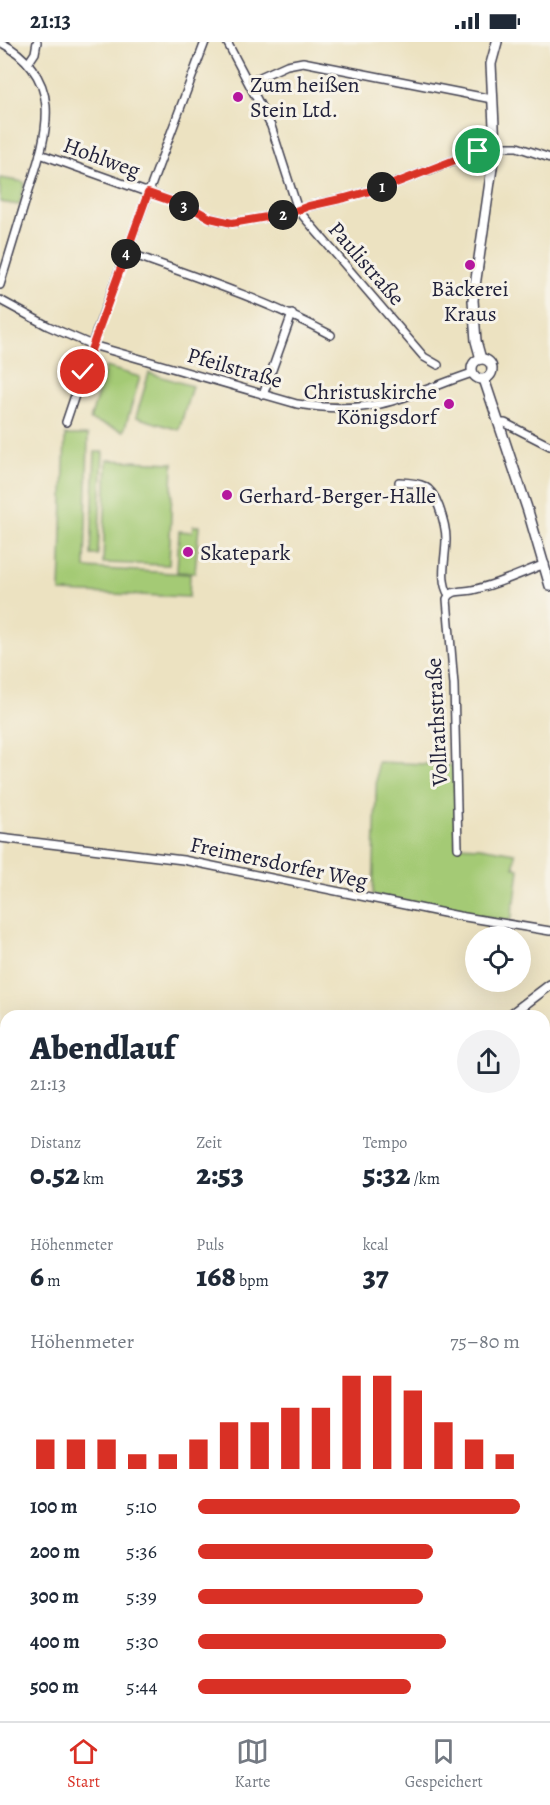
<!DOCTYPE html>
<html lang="de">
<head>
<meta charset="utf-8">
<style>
  :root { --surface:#fff; --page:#f2f2f3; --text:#1f2937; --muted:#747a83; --line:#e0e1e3; --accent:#d93025 }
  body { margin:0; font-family:Alegreya,serif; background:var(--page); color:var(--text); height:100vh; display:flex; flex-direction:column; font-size:22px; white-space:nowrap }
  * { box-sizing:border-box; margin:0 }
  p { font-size:20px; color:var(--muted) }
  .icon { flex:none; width:33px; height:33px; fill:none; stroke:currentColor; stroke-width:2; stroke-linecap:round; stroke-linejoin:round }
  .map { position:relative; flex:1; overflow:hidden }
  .panel { position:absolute; left:0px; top:968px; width:550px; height:712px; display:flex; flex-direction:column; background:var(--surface); border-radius:18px 18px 0 0; box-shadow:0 6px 24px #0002 }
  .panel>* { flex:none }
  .controls { position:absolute; left:465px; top:884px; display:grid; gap:12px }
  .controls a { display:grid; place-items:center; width:66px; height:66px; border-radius:50%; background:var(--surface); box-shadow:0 6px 24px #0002; font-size:30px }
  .pin { position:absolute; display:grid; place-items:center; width:51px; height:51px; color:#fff; margin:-26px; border:3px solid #fff; border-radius:50%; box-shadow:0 2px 6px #0007 }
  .km { position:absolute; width:30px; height:30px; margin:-15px; border-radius:50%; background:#222; color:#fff; font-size:16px; line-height:30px; text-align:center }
  .round { display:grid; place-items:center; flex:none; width:63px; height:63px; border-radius:32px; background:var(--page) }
  .summary { display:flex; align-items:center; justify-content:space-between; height:102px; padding:0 30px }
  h1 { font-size:33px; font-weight:800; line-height:45px }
  .figures { display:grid; grid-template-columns:repeat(3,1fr); gap:9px; height:102px; padding:6px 30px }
  .figures div { display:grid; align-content:center }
  .figures b { font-size:30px; font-weight:800 }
  .figures small { font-size:16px; font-weight:400 }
  .figures p { font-size:16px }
  .chart { height:168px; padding:12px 30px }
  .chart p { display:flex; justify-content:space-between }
  .chart svg { width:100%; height:108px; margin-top:6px; stroke:var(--accent); stroke-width:6 }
  ul { padding:0 30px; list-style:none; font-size:20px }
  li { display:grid; grid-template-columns:96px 72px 1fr; align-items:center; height:45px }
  li i { height:15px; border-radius:8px; background:var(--accent) }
  .status { display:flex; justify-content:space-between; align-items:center; height:42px; padding:0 30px; background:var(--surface); direction:ltr }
  .status svg { height:16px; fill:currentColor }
  .dock { display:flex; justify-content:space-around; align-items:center; height:84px; border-top:2px solid var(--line); background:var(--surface); font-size:16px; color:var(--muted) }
  .dock a { display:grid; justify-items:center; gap:3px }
  .dock .selected { color:var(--accent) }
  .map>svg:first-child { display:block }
  .green { fill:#a4ca75; stroke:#637658; stroke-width:1.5 }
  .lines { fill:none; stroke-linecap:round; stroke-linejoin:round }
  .stream { stroke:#7eaee9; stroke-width:2 }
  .street-casing { stroke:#403f4f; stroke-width:10 }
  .secondary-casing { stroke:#403f4f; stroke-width:12 }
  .street { stroke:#fff; stroke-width:7 }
  .secondary { stroke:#fff; stroke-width:9 }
  .route-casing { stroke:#fff; stroke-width:12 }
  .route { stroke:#d93025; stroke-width:8 }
  .poi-dot { fill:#b5179e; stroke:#f7f3e8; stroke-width:2 }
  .labels { text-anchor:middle; stroke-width:6; stroke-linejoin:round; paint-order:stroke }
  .poi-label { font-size:22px; fill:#22223b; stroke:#f7f3e8; text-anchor:start }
  .street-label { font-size:22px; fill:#22223b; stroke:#f7f3e8 }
</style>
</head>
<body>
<div class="status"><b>21:13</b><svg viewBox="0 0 49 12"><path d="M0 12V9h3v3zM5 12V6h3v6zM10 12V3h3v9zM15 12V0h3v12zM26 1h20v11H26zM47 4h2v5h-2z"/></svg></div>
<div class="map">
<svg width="550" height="1679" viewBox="0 0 550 1679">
  <rect width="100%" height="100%" fill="#f7f3e8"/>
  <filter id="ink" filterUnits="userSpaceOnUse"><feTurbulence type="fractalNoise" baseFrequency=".0167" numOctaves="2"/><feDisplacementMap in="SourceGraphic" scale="12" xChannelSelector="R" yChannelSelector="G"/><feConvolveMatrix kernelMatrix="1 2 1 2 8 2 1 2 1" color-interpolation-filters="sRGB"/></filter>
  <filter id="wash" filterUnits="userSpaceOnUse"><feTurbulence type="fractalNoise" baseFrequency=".008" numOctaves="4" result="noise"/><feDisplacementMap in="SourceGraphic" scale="24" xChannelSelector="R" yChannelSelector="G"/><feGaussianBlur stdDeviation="1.35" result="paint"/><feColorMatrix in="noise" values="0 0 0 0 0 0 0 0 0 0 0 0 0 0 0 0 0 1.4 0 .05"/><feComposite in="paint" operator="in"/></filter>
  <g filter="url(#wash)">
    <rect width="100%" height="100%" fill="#ece2c1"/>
    <g class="green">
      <path d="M 0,136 L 24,140 L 25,142 L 19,163 L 0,160 Z"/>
      <path d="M 106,325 L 140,335 L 124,389 L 90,378 Z"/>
      <path d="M 149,331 L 192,344 L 179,388 L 136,375 Z"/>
      <path d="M 65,393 L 88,393 L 85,526 L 190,532 L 189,555 L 60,550 Z"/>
      <path d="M 95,410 L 103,410 L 98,513 L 91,513 Z"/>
      <path d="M 107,418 L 173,421 L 169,523 L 103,521 Z"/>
      <path d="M 193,484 L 199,484 L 195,531 L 177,530 L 179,489 L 192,490 Z"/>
      <path d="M 377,720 L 451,723 L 455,727 L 456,804 L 480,805 L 515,811 L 514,826 L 519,827 L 515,860 L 513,860 L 512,875 L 509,879 L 456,871 L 373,853 Z"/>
    </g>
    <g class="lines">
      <g class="stream">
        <path d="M 0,1073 L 6,1072"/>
        <path d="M 0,1412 L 6,1415"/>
      </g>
    </g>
  </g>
  <g filter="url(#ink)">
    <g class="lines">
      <g class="street-casing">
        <g id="street">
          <path d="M 227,0 L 271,84 L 298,168 L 424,315 L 438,323"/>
          <path d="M 29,20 L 35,11 L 37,0"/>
          <path d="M 249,40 L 287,23 L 303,20 L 492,57"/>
          <path d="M 40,112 L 194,167 L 210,176 L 232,181 L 290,171 L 309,164 L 345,156 L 388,144 L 478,109 L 495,105 L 517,105 L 550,116"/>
          <path d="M 126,210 C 196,235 266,258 331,293"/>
          <path d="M 0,243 C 9,213 18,184 27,154 C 36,126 48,94 46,64 C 44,35 25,13 0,0"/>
          <path d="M 0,258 L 48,284 L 92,303 L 297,362 C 325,366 352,368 380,362 C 411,355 442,341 472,331"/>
          <path d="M 263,353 L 292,272"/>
          <path d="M 66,380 L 96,291 L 205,0"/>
          <path d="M 499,381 L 505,381 L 550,404"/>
          <path d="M 399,440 C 421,441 431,442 439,465 C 443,476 446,486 446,497 C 446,515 439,538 449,553"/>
          <path d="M 0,796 L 183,818 L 459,874 L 550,889"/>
          <path d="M 458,806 L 454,643 L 447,557 C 452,547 462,550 472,548 C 497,543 521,531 545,522"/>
          <path d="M 544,1036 L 550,1037"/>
          <path d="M 544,1099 L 550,1100"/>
        </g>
      </g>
      <g class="secondary-casing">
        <g id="secondary">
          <path d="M 481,317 L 476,299 L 473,258 L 495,105 L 491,22 L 497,0"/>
          <circle cx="482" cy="327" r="10"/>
          <path d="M 484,337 L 528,469 L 550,544"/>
          <path d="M 509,974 L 550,943"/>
          <path d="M 0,1250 L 6,1247"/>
        </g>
      </g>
      <use href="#street" class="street"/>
      <use href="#secondary" class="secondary"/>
    </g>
  </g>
  <g class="lines" filter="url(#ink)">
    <g class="route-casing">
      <path id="route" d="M 83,330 L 148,151 L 194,167 L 210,176 L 232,181 L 290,171 L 309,164 L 345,156 L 388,144 L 478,109"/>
    </g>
    <use href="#route" class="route"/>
  </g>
  <g class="poi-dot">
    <circle cx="238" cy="55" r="6"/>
    <circle cx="470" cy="223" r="6"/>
    <circle cx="449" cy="362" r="6"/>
    <circle cx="227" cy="453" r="6"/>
    <circle cx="188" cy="510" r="6"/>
  </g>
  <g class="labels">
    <g class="poi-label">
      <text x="250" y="50">Zum heißen<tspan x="250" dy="25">Stein Ltd.</tspan></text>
      <text x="470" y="254" text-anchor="middle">Bäckerei<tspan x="470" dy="25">Kraus</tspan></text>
      <text x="437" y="357" text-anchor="end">Christuskirche<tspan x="437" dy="25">Königsdorf</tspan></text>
      <text x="239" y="461">Gerhard-Berger-Halle</text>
      <text x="200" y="518">Skatepark</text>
    </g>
    <g class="street-label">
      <text transform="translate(102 115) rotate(20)" y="8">Hohlweg</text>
      <text transform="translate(367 221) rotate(49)" y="8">Paulistraße</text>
      <text transform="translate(235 325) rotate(16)" y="8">Pfeilstraße</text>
      <text transform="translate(436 680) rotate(-93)" y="8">Vollrathstraße</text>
      <text transform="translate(279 820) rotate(12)" y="8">Freimersdorfer Weg</text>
    </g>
  </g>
</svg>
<div class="controls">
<a><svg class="icon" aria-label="locate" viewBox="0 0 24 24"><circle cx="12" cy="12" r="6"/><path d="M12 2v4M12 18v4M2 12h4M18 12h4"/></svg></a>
</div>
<div class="pin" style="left:478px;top:109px;background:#1e9e55"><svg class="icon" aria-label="arrive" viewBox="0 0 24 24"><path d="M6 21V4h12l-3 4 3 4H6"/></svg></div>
<div class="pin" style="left:83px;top:330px;background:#d93025"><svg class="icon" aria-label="check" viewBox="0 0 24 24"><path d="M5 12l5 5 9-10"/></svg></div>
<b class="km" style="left:382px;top:145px">1</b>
<b class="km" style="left:283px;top:173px">2</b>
<b class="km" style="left:184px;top:164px">3</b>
<b class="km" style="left:126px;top:212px">4</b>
<section class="panel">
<div class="summary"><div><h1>Abendlauf</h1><p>21:13</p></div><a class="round"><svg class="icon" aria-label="share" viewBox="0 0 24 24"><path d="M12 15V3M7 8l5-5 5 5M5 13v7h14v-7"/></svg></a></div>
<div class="figures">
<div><p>Distanz</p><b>0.52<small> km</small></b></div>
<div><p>Zeit</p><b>2:53</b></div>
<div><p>Tempo</p><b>5:32<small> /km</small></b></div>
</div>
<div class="figures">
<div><p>Höhenmeter</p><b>6<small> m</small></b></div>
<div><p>Puls</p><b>168<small> bpm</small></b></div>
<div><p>kcal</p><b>37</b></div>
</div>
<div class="chart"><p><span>Höhenmeter</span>75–80 m</p>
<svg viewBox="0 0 160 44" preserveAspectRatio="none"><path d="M5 44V32M15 44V32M25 44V32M35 44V38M45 44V38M55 44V32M65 44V25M75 44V25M85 44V19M95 44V19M105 44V6M115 44V6M125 44V12M135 44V25M145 44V32M155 44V38"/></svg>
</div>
<ul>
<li><b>100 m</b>5:10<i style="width:100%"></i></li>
<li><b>200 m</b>5:36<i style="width:73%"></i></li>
<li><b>300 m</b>5:39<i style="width:70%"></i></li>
<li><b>400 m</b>5:30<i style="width:77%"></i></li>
<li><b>500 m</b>5:44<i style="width:66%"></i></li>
</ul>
</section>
</div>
<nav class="dock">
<a class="selected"><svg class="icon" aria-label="home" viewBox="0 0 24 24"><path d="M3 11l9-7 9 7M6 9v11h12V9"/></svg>Start</a>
<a><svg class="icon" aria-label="map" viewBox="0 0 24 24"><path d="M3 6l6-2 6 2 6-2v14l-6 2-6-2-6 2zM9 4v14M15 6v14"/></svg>Karte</a>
<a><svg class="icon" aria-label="saved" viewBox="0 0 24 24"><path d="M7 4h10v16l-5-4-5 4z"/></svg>Gespeichert</a>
</nav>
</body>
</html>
